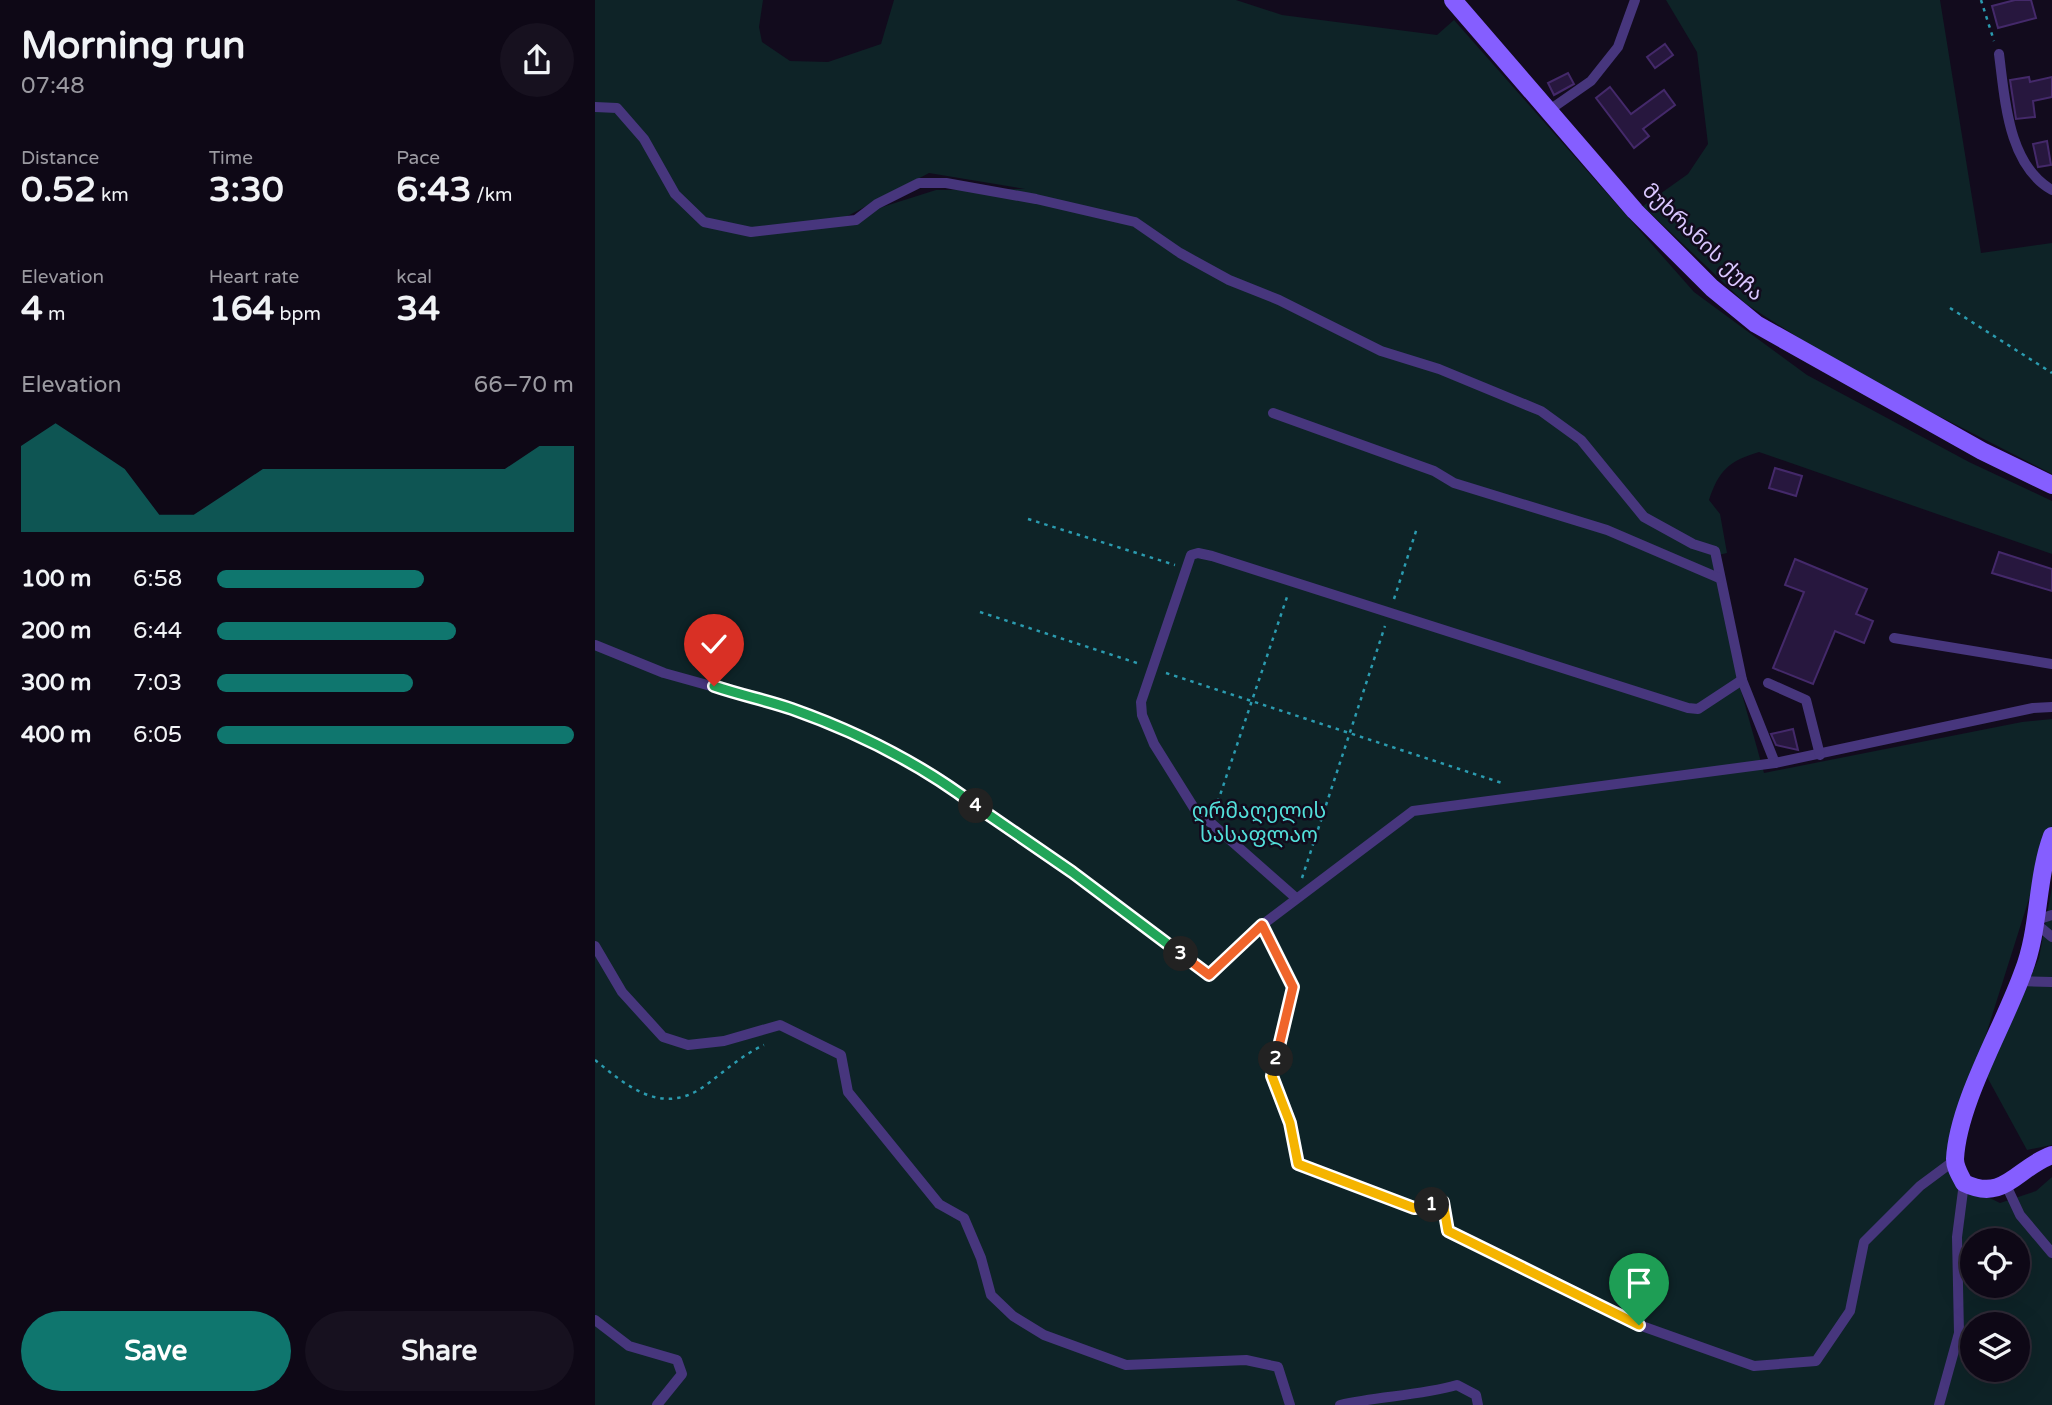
<!DOCTYPE html>
<html lang="en">
<head>
<meta charset="utf-8">
<style>
  :root { --surface:#0e0816; --page:#17111f; --text:#f1f3f6; --muted:#9b9aa1; --line:#2e2935; --accent:#0f766e }
  body { margin:0; font-family:"Varela Round","Noto Sans Georgian",sans-serif; background:var(--page); color:var(--text); height:100vh; display:flex; flex-direction:column; font-size:26px; white-space:nowrap }
  * { box-sizing:border-box; margin:0 }
  p { font-size:23px; color:var(--muted) }
  .icon { flex:none; width:38px; height:38px; fill:none; stroke:currentColor; stroke-width:2; stroke-linecap:round; stroke-linejoin:round }
  .map { position:relative; flex:1; overflow:hidden }
  .panel { display:flex; flex-direction:column; background:var(--surface); width:595px }
  .panel>* { flex:none }
  .buttons { position:absolute; left:1365px; top:1228px; display:grid; gap:14px }
  .buttons a { display:grid; place-items:center; width:70px; height:70px; border-radius:50%; background:var(--surface); box-shadow:0 7px 28px #0002,0 0 0 2px var(--line); font-size:35px }
  .pin { position:absolute; display:grid; place-items:center; width:60px; height:60px; color:#fff; margin:-72px -30px; border-radius:50% 50% 50% 0; rotate:-45deg; box-shadow:0 0 7px #0007 }
  .pin .icon { rotate:45deg }
  .km { position:absolute; width:35px; height:35px; margin:-18px; border-radius:50%; background:#222; color:#fff; font-size:19px; line-height:35px; text-align:center }
  .round { display:grid; place-items:center; flex:none; width:74px; height:74px; border-radius:37px; background:var(--page) }
  .overview { display:flex; align-items:center; justify-content:space-between; height:119px; padding:0 21px }
  h1 { font-size:38px; font-weight:700; line-height:52px }
  .figures { display:grid; grid-template-columns:repeat(3,1fr); gap:10px; height:119px; padding:7px 21px }
  .figures div { display:grid; align-content:center }
  .figures b { font-size:35px; font-weight:700 }
  .figures small { font-size:19px; font-weight:400 }
  .figures p { font-size:19px }
  .chart { height:196px; padding:14px 21px }
  .chart p { display:flex; justify-content:space-between }
  .chart svg { width:100%; height:126px; margin-top:7px; fill:var(--accent); opacity:.7 }
  .button { display:flex; gap:14px; margin-top:auto; padding:14px 21px }
  .button a { flex:1; height:80px; border-radius:42px; background:var(--accent); color:#fff; font-size:28px; font-weight:700; line-height:80px; text-align:center }
  .button a+a { background:var(--page); color:var(--text) }
  ul { padding:0 21px; list-style:none; font-size:23px }
  li { display:grid; grid-template-columns:112px 84px 1fr; align-items:center; height:52px }
  li i { height:18px; border-radius:9px; background:var(--accent) }
  main { display:flex; flex:1; min-height:0 }
  .map>svg:first-child { display:block }
  .green { fill:#0e2327; fill-rule:evenodd }
  .building { fill:#27173e; stroke:#44296a; stroke-width:2 }
  .lines { fill:none; stroke-linecap:round; stroke-linejoin:round }
  .path { stroke:#2b9baf; stroke-width:2.5; stroke-dasharray:3.5 5; stroke-linecap:butt }
  .lane { stroke:#47367d; stroke-width:10 }
  .secondary { stroke:#855eff; stroke-width:18 }
  .split-1-casing { stroke:#fff; stroke-width:14 }
  .split-2-casing { stroke:#fff; stroke-width:14 }
  .split-3-casing { stroke:#fff; stroke-width:14 }
  .split-4-casing { stroke:#fff; stroke-width:14 }
  .split-5-casing { stroke:#fff; stroke-width:14 }
  .split-1 { stroke:#f5b400; stroke-width:9 }
  .split-2 { stroke:#f5b400; stroke-width:9 }
  .split-3 { stroke:#f0652b; stroke-width:9 }
  .split-4 { stroke:#22a559; stroke-width:9 }
  .split-5 { stroke:#22a559; stroke-width:9 }
  .labels { text-anchor:middle; stroke-width:5; stroke-linejoin:round; paint-order:stroke }
  .street-label { font-size:21px; fill:#dac7ff; stroke:#120b1d }
  .park-label { font-size:21px; fill:#53dfda; stroke:#120b1d }
</style>
</head>
<body>
<main>
<section class="panel">
<div class="overview"><div><h1>Morning run</h1><p>07:48</p></div><a class="round"><svg class="icon" aria-label="share" viewBox="0 0 24 24"><path d="M12 15V3M7 8l5-5 5 5M5 13v7h14v-7"/></svg></a></div>
<div class="figures">
<div><p>Distance</p><b>0.52<small> km</small></b></div>
<div><p>Time</p><b>3:30</b></div>
<div><p>Pace</p><b>6:43<small> /km</small></b></div>
</div>
<div class="figures">
<div><p>Elevation</p><b>4<small> m</small></b></div>
<div><p>Heart rate</p><b>164<small> bpm</small></b></div>
<div><p>kcal</p><b>34</b></div>
</div>
<div class="chart"><p><span>Elevation</span>66–70 m</p>
<svg viewBox="0 0 160 44" preserveAspectRatio="none"><path d="M0 44V14L10 6L20 14L30 22L40 38L50 38L60 30L70 22L80 22L90 22L100 22L110 22L120 22L130 22L140 22L150 14L160 14V44z"/></svg>
</div>
<ul>
<li><b>100 m</b>6:58<i style="width:58%"></i></li>
<li><b>200 m</b>6:44<i style="width:67%"></i></li>
<li><b>300 m</b>7:03<i style="width:55%"></i></li>
<li><b>400 m</b>6:05<i style="width:100%"></i></li>
</ul>
<div class="button"><a>Save</a><a>Share</a></div>
</section>
<div class="map">
<svg width="1457" height="1405" viewBox="0 0 1457 1405">
  <rect width="100%" height="100%" fill="#120b1d"/>
  <g class="green">
    <path d="M 0,0 L 168,0 L 164,27 L 167,42 L 195,61 L 233,62 L 286,44 L 299,0 L 641,0 L 687,15 L 842,35 L 859,20 L 1099,292 L 1212,375 L 1374,462 L 1457,501 L 1457,554 L 1164,452 C 1134,461 1124,470 1114,500 L 1125,514 L 1132,553 L 1119,556 L 1145,687 L 1169,773 L 1427,722 L 1457,719 L 1457,826 L 1376,1082 L 1362,1182 L 1405,1203 L 1441,1191 L 1457,1177 L 1457,1405 L 0,1405 ZM 334,173 L 430,189 L 341,190 L 243,221 ZM 1377,1241 L 1423,1241 L 1423,1286 L 1377,1286 ZM 1377,1325 L 1423,1325 L 1423,1370 L 1377,1370 Z"/>
    <path d="M 1071,0 L 1345,0 L 1386,253 L 1457,243 L 1457,474 L 1252,369 L 1151,304 L 1048,206 L 1093,174 L 1113,144 L 1102,52 Z"/>
    <path d="M 1457,887 L 1457,1145 L 1432,1150 L 1391,1075 L 1444,958 Z"/>
  </g>
  <g class="building">
    <path d="M 1420,0 L 1436,0 L 1441,18 L 1403,28 L 1397,6 Z"/>
    <path d="M 1070,44 L 1078,55 L 1060,68 L 1052,57 Z"/>
    <path d="M 973,73 L 979,84 L 959,95 L 953,83 Z"/>
    <path d="M 1434,77 L 1435,82 L 1457,77 L 1457,97 L 1438,101 L 1440,117 L 1421,119 L 1415,80 Z"/>
    <path d="M 1015,87 L 1036,114 L 1069,90 L 1080,105 L 1048,129 L 1054,136 L 1039,148 L 1001,98 Z"/>
    <path d="M 1452,141 L 1456,165 L 1443,167 L 1438,144 Z"/>
    <path d="M 1180,468 L 1207,476 L 1201,496 L 1174,488 Z"/>
    <path d="M 1404,552 L 1457,569 L 1457,591 L 1397,573 Z"/>
    <path d="M 1200,559 L 1272,589 L 1261,614 L 1278,621 L 1269,643 L 1240,631 L 1218,684 L 1178,668 L 1209,592 L 1190,585 Z"/>
    <path d="M 1198,729 L 1203,750 L 1181,745 L 1176,734 Z"/>
  </g>
  <g class="lines">
    <g class="path">
      <path d="M 1386,0 L 1399,41"/>
      <path d="M 1355,308 L 1457,373"/>
      <path d="M 433,519 L 580,565"/>
      <path d="M 799,599 L 822,528"/>
      <path d="M 385,612 L 545,664"/>
      <path d="M 571,673 L 910,784"/>
      <path d="M 620,810 L 693,594"/>
      <path d="M 707,878 L 790,626"/>
      <path d="M 0,1060 C 33,1087 68,1117 111,1085 C 130,1071 147,1055 169,1045"/>
    </g>
    <g class="lane">
      <path d="M 1404,54 C 1410,100 1413,165 1457,190"/>
      <path d="M 0,107 L 22,108 L 49,139 L 80,194 L 109,222 L 156,232 L 261,220 L 282,204 L 324,183 L 351,183 L 441,199 L 540,222 L 585,253 L 634,280 L 684,300 L 786,351 L 844,369 L 946,411 L 986,440 L 1049,517 L 1098,544 L 1120,551 L 1147,680 L 1180,763"/>
      <path d="M 953,111 L 996,81 L 1023,47 L 1040,0"/>
      <path d="M 678,413 L 839,471 L 859,483 L 1012,530 L 1124,578"/>
      <path d="M 1299,638 L 1457,664"/>
      <path d="M 0,645 L 69,673 L 195,708 L 257,732 L 346,779 L 477,872 L 614,975 L 667,925 L 818,811 L 1180,763 L 1438,708 L 1457,707"/>
      <path d="M 1173,683 L 1211,700 L 1225,755"/>
      <path d="M 701,898 L 599,808 L 559,744 L 547,715 L 546,702 L 596,555 L 603,553 L 617,556 L 1093,708 L 1103,709 L 1147,680"/>
      <path d="M 1457,915 L 1438,921 L 1457,937"/>
      <path d="M 667,925 L 698,987 L 677,1076 L 695,1123 L 703,1164 L 819,1208 L 848,1202 L 853,1231 L 1044,1325 L 1159,1366 L 1221,1361 L 1255,1311 L 1269,1242 L 1325,1186 L 1360,1160"/>
      <path d="M 0,946 L 27,992 L 68,1037 L 93,1045 L 129,1041 L 185,1025 L 246,1055 L 253,1092 L 344,1204 L 369,1218 L 386,1258 L 396,1295 L 418,1316 L 449,1335 L 531,1365 L 651,1360 L 683,1367 L 695,1405"/>
      <path d="M 1424,981 L 1457,982"/>
      <path d="M 1411,1185 L 1425,1215 L 1457,1253"/>
      <path d="M 0,1320 L 34,1346 L 82,1360 L 87,1374 L 62,1405"/>
      <path d="M 745,1405 C 784,1396 823,1396 862,1385 L 881,1395 L 883,1405"/>
      <path d="M 1344,1405 L 1364,1333 L 1362,1237 L 1369,1183"/>
    </g>
    <g class="secondary">
      <path d="M 858,0 L 1040,211 L 1117,288 L 1161,324 L 1387,451 L 1457,485"/>
      <path d="M 1457,836 C 1441,879 1445,929 1428,972 C 1409,1026 1363,1102 1360,1159 C 1360,1168 1365,1175 1369,1183 C 1410,1203 1422,1167 1457,1155"/>
    </g>
  </g>
  <g class="lines">
    <g class="split-1-casing">
      <path id="split-1" d="M 837,1205 L 848,1202 L 853,1231 L 1044,1325"/>
    </g>
    <g class="split-2-casing">
      <path id="split-2" d="M 681,1059 L 677,1076 L 695,1123 L 703,1164 L 819,1208 L 837,1205"/>
    </g>
    <g class="split-3-casing">
      <path id="split-3" d="M 586,954 L 614,975 L 667,925 L 698,987 L 681,1059"/>
    </g>
    <g class="split-4-casing">
      <path id="split-4" d="M 381,806 L 477,872 L 586,954"/>
    </g>
    <g class="split-5-casing">
      <path id="split-5" d="M 119,686 C 145,695 171,700 197,709 C 262,732 326,764 381,806"/>
    </g>
    <use href="#split-1" class="split-1"/>
    <use href="#split-2" class="split-2"/>
    <use href="#split-3" class="split-3"/>
    <use href="#split-4" class="split-4"/>
    <use href="#split-5" class="split-5"/>
  </g>
  <g class="labels">
    <g class="street-label">
      <text transform="translate(1108 242) rotate(44)" y="7">მუხრანის ქუჩა</text>
    </g>
    <g class="park-label">
      <text x="664" y="818">ღრმაღელის<tspan x="664" dy="24">სასაფლაო</tspan></text>
    </g>
  </g>
</svg>
<div class="buttons">
<a><svg class="icon" aria-label="locate" viewBox="0 0 24 24"><circle cx="12" cy="12" r="6"/><path d="M12 2v4M12 18v4M2 12h4M18 12h4"/></svg></a>
<a><svg class="icon" aria-label="layers" viewBox="0 0 24 24"><path d="M12 4l9 5-9 5-9-5zM3 14l9 5 9-5"/></svg></a>
</div>
<div class="pin" style="left:1044px;top:1325px;background:#1e9e55"><svg class="icon" aria-label="arrive" viewBox="0 0 24 24"><path d="M6 21V4h12l-3 4 3 4H6"/></svg></div>
<div class="pin" style="left:119px;top:686px;background:#d93025"><svg class="icon" aria-label="check" viewBox="0 0 24 24"><path d="M5 12l5 5 9-10"/></svg></div>
<b class="km" style="left:837px;top:1205px">1</b>
<b class="km" style="left:681px;top:1059px">2</b>
<b class="km" style="left:586px;top:954px">3</b>
<b class="km" style="left:381px;top:806px">4</b>
</div>
</main>
</body>
</html>
